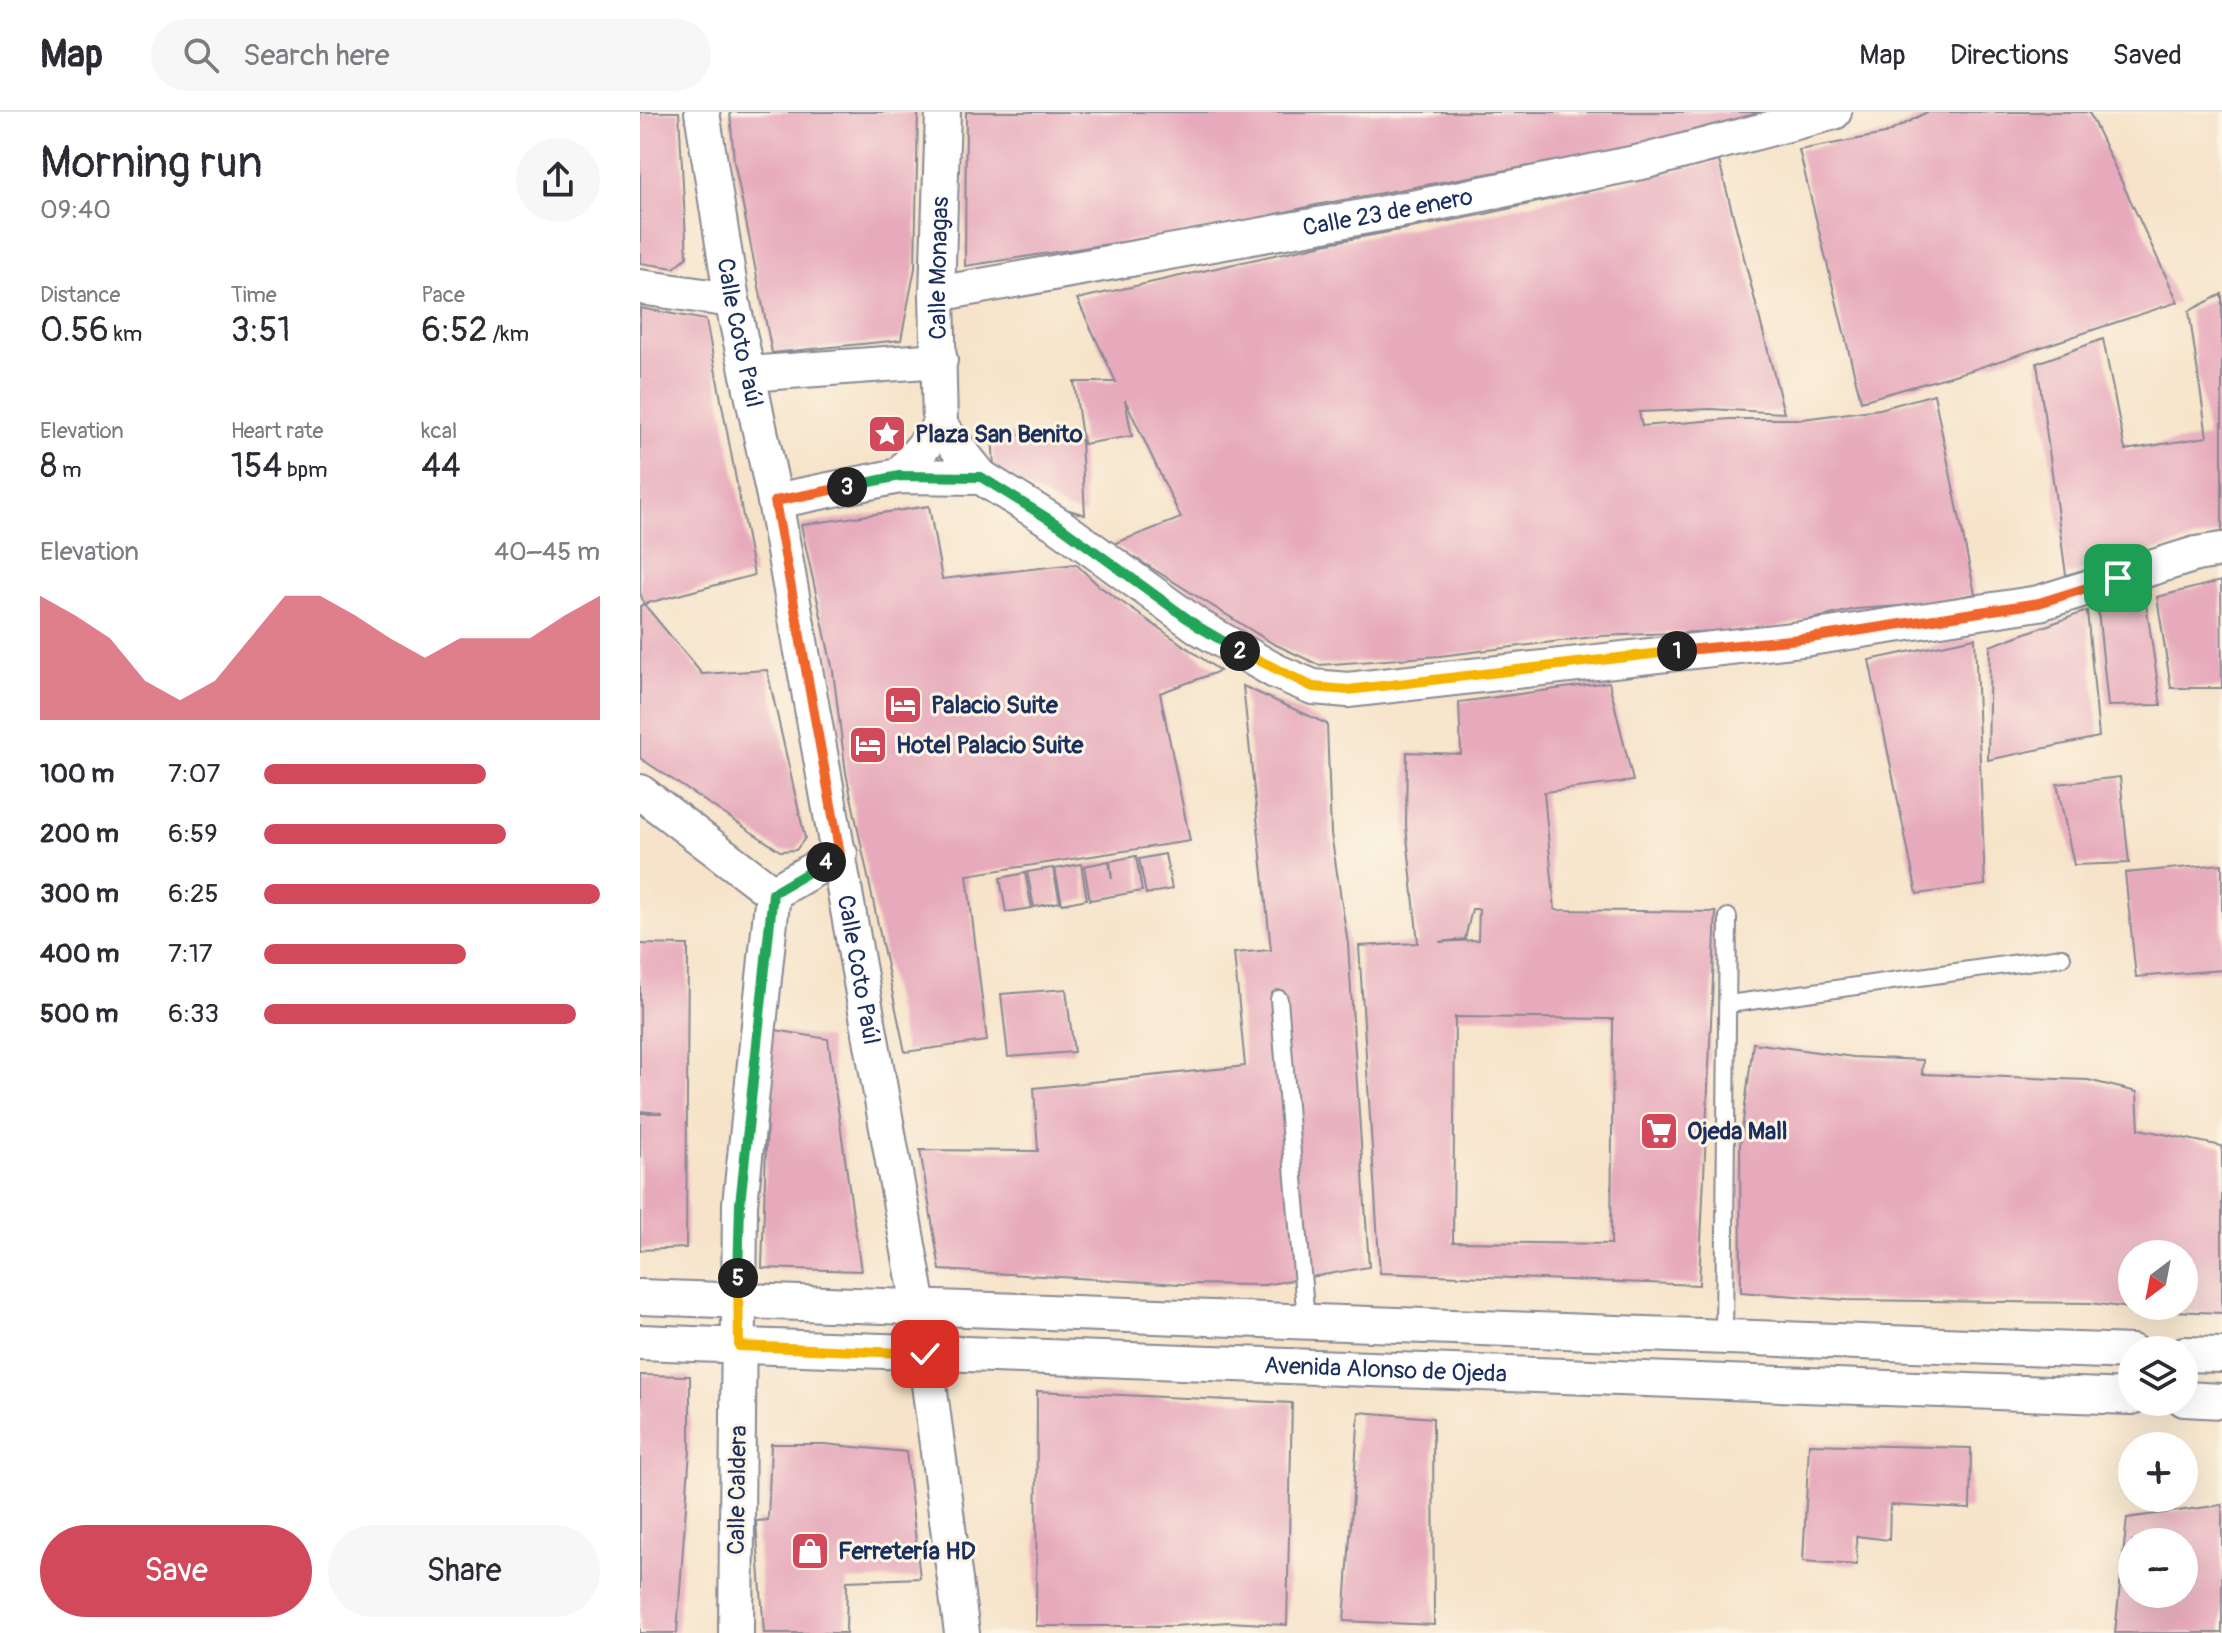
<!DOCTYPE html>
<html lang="en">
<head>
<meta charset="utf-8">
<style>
  :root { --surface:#fff; --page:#f7f7f7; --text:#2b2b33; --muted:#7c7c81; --line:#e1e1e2; --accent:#d1495b }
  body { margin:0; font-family:Pangolin,sans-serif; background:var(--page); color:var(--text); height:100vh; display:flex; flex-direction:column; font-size:30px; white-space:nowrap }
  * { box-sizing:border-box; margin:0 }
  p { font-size:26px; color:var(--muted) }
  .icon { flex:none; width:44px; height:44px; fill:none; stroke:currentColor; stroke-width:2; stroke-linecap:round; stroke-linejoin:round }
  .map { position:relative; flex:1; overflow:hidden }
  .side { display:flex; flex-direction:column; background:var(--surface); width:640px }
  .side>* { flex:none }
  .needle { width:52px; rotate:212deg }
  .buttons { position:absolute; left:1478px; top:1128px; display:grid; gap:16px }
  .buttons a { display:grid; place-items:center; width:80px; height:80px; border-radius:50%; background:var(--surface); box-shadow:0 8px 32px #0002; font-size:40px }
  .pin { position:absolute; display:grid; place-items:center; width:68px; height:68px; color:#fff; margin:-34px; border-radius:16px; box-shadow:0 4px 12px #0006 }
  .km { position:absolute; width:40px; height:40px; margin:-20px; border-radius:50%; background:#222; color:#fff; font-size:22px; line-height:40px; text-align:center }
  .round { display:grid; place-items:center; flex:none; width:84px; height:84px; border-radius:42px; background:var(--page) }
  .head { display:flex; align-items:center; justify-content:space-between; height:136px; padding:0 40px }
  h1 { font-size:44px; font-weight:600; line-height:60px }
  .stats { display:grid; grid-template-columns:repeat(3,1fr); gap:12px; height:136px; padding:8px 40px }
  .stats div { display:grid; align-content:center }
  .stats b { font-size:34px; font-weight:600 }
  .stats small { font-size:22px; font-weight:400 }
  .stats p { font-size:22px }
  .chart { height:224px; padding:16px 40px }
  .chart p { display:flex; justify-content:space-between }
  .chart svg { width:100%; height:144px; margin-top:8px; fill:var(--accent); opacity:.7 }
  .button { display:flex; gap:16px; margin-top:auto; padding:16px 40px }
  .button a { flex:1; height:92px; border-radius:48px; background:var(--accent); color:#fff; font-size:32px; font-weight:600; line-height:92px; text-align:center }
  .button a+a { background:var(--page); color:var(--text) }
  ul { padding:0 40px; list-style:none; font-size:26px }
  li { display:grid; grid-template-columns:128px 96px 1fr; align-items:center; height:60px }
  li i { height:20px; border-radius:10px; background:var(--accent) }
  header { display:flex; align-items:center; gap:48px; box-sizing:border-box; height:112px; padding:0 40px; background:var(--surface); border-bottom:2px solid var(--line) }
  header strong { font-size:38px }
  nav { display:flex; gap:44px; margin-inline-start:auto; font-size:28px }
  .search { width:560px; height:72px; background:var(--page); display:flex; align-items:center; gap:20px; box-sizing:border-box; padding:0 28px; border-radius:44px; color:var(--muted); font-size:30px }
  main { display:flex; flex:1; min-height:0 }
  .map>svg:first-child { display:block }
  .building { fill:#e7aabc; fill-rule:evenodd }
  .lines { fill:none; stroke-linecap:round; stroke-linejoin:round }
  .lane-casing { stroke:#888994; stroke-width:20 }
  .street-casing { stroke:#888994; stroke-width:38 }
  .lane { stroke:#fff; stroke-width:16 }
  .street { stroke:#fff; stroke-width:34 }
  .split-1-casing { stroke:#fff; stroke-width:16 }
  .split-2-casing { stroke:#fff; stroke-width:16 }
  .split-3-casing { stroke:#fff; stroke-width:16 }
  .split-4-casing { stroke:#fff; stroke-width:16 }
  .split-5-casing { stroke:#fff; stroke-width:16 }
  .split-6-casing { stroke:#fff; stroke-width:16 }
  .split-1 { stroke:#f0652b; stroke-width:10 }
  .split-2 { stroke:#f5b400; stroke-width:10 }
  .split-3 { stroke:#22a559; stroke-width:10 }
  .split-4 { stroke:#f0652b; stroke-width:10 }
  .split-5 { stroke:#22a559; stroke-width:10 }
  .split-6 { stroke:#f5b400; stroke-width:10 }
  .labels { text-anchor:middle; stroke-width:6; stroke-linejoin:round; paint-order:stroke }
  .street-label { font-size:24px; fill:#1b2f5e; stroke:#fcf5e5 }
  .poi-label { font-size:24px; font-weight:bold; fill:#1b2f5e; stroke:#fcf5e5; text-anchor:start }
</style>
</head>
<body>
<header>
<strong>Map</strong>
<div class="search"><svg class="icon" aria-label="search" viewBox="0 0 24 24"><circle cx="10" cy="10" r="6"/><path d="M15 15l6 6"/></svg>Search here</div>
<nav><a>Map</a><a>Directions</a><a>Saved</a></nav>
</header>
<main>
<section class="side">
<div class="head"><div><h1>Morning run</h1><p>09:40</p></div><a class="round"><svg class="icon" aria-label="share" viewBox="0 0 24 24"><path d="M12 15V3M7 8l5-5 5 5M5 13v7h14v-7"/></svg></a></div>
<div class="stats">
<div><p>Distance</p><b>0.56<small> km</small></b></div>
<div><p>Time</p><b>3:51</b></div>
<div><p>Pace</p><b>6:52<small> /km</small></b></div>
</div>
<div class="stats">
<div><p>Elevation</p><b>8<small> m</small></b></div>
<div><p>Heart rate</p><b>154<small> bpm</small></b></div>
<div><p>kcal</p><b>44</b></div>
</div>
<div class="chart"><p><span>Elevation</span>40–45 m</p>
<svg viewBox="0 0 160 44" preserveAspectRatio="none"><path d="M0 44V6L10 12L20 19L30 32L40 38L50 32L60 19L70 6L80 6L90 12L100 19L110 25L120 19L130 19L140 19L150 12L160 6V44z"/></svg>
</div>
<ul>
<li><b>100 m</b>7:07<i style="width:66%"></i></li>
<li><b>200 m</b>6:59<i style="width:72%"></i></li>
<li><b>300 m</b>6:25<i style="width:100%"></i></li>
<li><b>400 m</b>7:17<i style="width:60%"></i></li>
<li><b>500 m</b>6:33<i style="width:93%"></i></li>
</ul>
<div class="button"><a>Save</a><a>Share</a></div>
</section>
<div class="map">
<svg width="1582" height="1521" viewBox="0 0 1582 1521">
  <rect width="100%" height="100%" fill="#fcf5e5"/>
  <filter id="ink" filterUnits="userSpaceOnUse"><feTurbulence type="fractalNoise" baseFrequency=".0125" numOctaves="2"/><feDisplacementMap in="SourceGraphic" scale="16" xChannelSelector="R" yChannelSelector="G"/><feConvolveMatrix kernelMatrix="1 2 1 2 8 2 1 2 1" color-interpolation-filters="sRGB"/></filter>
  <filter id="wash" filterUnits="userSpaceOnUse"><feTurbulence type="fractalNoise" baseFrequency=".006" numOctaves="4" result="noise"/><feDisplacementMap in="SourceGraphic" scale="32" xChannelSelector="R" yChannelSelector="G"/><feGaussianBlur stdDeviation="1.8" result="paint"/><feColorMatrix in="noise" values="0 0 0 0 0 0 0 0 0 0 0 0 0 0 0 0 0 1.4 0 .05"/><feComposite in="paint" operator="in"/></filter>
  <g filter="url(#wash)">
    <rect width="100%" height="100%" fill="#f6e3c9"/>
    <g id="blocks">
      <g class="building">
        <path d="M 0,0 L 39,0 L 47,145 L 34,156 L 0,151 Z"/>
        <path d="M 90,0 L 278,0 L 275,156 L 261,228 L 132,241 L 94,49 Z"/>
        <path d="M 326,0 L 1143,0 L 1130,7 L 945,44 L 676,93 L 580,115 L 325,154 Z"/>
        <path d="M 1287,0 L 1449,0 L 1538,190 L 1332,258 L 1221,289 L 1159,38 L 1245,22 Z"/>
        <path d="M 1079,49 L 1144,301 L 1070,297 L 999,300 L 1002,314 L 1090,307 L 1162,307 L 1240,297 L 1294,282 L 1335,482 L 1276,493 L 1216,497 L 1129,517 L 961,524 L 800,544 L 679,553 L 632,531 L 473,432 L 541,406 L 485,288 L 492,324 L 443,332 L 434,270 L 476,270 L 437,187 L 684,132 L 841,103 Z"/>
        <path d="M 1582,182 L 1582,420 L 1426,463 L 1397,251 L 1463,227 L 1485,338 L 1567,325 L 1549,199 Z"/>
        <path d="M 0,196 L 66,208 L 114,463 L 4,492 L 0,481 Z"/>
        <path d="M 352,320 L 441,328 L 445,403 L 426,397 L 354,356 Z"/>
        <path d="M 289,394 L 302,467 L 436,452 L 459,474 L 580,559 L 520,581 L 550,729 L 327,763 L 347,929 L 265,940 L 206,661 L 193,559 L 161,413 Z"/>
        <path d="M 1581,469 L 1582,576 L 1531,576 L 1517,485 Z"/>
        <path d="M 1505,484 L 1521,593 L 1468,594 L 1458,498 Z"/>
        <path d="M 4,492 L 62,562 L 127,558 L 165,726 L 156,738 L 140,739 L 0,646 L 0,494 Z"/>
        <path d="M 1447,499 L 1459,625 L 1348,648 L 1350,534 Z"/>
        <path d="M 1335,526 L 1345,773 L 1277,782 L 1229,548 Z"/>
        <path d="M 969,570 L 993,669 L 904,680 L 915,798 L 1076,800 L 1059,1173 L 740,1161 L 719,834 L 778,831 L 766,714 L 767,640 L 821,642 L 819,590 ZM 832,797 L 839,797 L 838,828 L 799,830 L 825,827 ZM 815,905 L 973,907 L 971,1132 L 813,1130 Z"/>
        <path d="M 603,574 L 687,612 L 691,722 L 708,832 L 729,1155 L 624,1173 L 541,1172 L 300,1158 L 280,1038 L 398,1039 L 394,976 L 605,954 L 594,841 L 631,838 Z"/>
        <path d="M 1480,665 L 1489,751 L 1434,753 L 1417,672 Z"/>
        <path d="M 525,742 L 532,777 L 506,782 L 499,747 Z"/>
        <path d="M 496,744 L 502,779 L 450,788 L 444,754 L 469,749 L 472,767 L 470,749 Z"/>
        <path d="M 441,752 L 447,787 L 422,792 L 415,757 Z"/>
        <path d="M 1582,752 L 1582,858 L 1496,865 L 1485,761 Z"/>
        <path d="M 413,756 L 420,790 L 394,795 L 387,760 Z"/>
        <path d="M 385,761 L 392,796 L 366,800 L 360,766 Z"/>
        <path d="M 0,832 L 48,833 L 46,1136 L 0,1138 L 0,1001 L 22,1001 L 0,999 Z"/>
        <path d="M 426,877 L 434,940 L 368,945 L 361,882 Z"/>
        <path d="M 130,917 L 188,927 L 221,1159 L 122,1156 Z"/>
        <path d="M 1113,931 L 1213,945 L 1283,948 L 1282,962 L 1448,968 L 1497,980 L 1499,1017 L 1582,1034 L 1582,1201 L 1505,1198 L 1450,1191 L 1207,1188 L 1101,1180 L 1100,1033 ZM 1492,1142 L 1544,1142 L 1544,1194 L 1492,1194 Z"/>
        <path d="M 0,1263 L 50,1264 L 50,1338 L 37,1521 L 0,1521 Z"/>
        <path d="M 397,1279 L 652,1291 L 647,1513 L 588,1510 L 534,1514 L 396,1514 Z"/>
        <path d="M 719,1300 L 793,1306 L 794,1513 L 704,1509 Z"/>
        <path d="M 131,1332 L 184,1332 L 266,1340 L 280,1466 L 207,1469 L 206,1521 L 124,1521 L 116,1409 L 128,1408 Z"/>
        <path d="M 1169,1332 L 1331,1336 L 1330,1397 L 1250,1393 L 1249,1428 L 1216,1424 L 1217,1453 L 1163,1449 Z"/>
        <path d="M 1582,1393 L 1582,1521 L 1475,1521 L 1487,1406 ZM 1492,1430 L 1544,1430 L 1544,1482 L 1492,1482 Z"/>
      </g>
    </g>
  </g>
  <g filter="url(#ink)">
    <use href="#blocks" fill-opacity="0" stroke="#888994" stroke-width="2"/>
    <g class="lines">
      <g class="lane-casing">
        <g id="lane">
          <path d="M 639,887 L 666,1209"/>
          <path d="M 1089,892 L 1422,845"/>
          <path d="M 1084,1225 L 1088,805"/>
        </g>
      </g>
      <g class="street-casing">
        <g id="street">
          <path id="s1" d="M 62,0 L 92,188 L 135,389 L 279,1195"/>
          <path d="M 0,175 L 92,188"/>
          <path id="s2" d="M 297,182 L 772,96 L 1006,49 L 1194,0"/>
          <path d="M 108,262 L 300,248"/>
          <path id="s3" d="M 300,314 L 297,182 L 303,0"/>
          <path d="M 259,364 L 300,314 L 341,365"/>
          <path d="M 135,389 L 259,364 L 341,365 L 420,414 L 559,515 L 635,559 L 673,575 L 708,578 L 1170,526 L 1399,491 L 1556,442 L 1582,438"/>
          <path d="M 0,680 L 133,781 L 100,1092 L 96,1521"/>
          <path d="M 133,781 L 200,742"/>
          <path d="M 0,1185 L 1492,1240"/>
          <path id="s4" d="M 0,1230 L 1492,1285"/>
          <path d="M 285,1242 L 322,1521"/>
          <path d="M 1544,1242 L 1582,1243"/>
          <path d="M 1544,1287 L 1582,1289"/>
        </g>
      </g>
      <use href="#lane" class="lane"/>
      <use href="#street" class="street"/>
    </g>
  </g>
  <g class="lines" filter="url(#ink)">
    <g class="split-1-casing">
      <path id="split-1" d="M 1037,539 L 1170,526 L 1399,491 L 1478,466"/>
    </g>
    <g class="split-2-casing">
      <path id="split-2" d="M 600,539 L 673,575 L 708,578 L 1037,539"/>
    </g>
    <g class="split-3-casing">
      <path id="split-3" d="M 207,375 L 259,364 L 341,365 L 420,414 L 559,515 L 600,539"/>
    </g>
    <g class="split-4-casing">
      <path id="split-4" d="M 186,750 L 200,742 L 135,389 L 207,375"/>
    </g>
    <g class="split-5-casing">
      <path id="split-5" d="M 98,1166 L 100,1092 L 133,781 L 186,750"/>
    </g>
    <g class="split-6-casing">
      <path id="split-6" d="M 98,1166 L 99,1234 L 285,1242"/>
    </g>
    <use href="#split-1" class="split-1"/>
    <use href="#split-2" class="split-2"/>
    <use href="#split-3" class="split-3"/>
    <use href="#split-4" class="split-4"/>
    <use href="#split-5" class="split-5"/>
    <use href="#split-6" class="split-6"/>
  </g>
  <defs>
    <g id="sight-square" transform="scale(2)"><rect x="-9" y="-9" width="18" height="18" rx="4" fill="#d1495b" stroke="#fcf5e5"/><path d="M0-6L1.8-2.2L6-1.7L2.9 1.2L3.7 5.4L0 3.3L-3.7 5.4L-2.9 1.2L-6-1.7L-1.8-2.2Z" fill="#fff"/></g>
    <g id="hotel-square" transform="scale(2)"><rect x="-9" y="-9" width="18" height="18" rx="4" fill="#d1495b" stroke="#fcf5e5"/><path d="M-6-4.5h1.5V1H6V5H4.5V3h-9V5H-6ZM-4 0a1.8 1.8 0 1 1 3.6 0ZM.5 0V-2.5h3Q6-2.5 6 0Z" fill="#fff"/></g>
    <g id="supermarket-square" transform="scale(2)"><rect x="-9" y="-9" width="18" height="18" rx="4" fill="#d1495b" stroke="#fcf5e5"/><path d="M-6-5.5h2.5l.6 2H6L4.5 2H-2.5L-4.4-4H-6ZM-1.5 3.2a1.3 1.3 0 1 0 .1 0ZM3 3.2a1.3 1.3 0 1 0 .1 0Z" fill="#fff"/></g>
    <g id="shop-square" transform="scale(2)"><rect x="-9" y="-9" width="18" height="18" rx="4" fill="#d1495b" stroke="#fcf5e5"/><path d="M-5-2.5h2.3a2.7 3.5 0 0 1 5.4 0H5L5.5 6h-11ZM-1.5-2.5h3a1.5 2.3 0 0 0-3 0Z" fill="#fff"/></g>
  </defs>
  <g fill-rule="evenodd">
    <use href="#sight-square" x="247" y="322"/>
    <use href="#hotel-square" x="263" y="593"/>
    <use href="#hotel-square" x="228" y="633"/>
    <use href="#supermarket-square" x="1019" y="1019"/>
    <use href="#shop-square" x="170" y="1439"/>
  </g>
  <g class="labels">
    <g class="street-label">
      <text dy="8" stroke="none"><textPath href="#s2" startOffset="458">Calle 23 de enero</textPath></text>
      <text dy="8" stroke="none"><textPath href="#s3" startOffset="158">Calle Monagas</textPath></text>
      <text dy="8" stroke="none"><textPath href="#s1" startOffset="224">Calle Coto Paúl</textPath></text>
      <text dy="8" stroke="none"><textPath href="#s1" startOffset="872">Calle Coto Paúl</textPath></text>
      <text dy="8" stroke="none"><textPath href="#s4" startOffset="746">Avenida Alonso de Ojeda</textPath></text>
      <text transform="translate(97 1378) rotate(-89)" y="8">Calle Caldera</text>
    </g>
    <g class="poi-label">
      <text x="275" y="330">Plaza San Benito</text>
      <text x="291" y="601">Palacio Suite</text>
      <text x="256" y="641">Hotel Palacio Suite</text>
      <text x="1047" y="1027">Ojeda Mall</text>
      <text x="198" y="1447">Ferretería HD</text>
    </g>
  </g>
</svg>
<div class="buttons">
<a><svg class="needle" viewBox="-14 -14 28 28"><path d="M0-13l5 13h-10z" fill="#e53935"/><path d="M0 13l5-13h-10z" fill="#7c7c81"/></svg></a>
<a><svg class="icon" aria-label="layers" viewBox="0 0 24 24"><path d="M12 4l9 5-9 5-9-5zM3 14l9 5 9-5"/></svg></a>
<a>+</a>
<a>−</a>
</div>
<div class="pin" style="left:1478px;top:466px;background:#1e9e55"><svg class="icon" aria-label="arrive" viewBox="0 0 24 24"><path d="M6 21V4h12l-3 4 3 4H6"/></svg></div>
<div class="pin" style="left:285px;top:1242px;background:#d93025"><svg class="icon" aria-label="check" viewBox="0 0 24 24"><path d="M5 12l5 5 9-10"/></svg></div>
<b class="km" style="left:1037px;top:539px">1</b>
<b class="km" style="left:600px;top:539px">2</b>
<b class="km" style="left:207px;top:375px">3</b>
<b class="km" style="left:186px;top:750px">4</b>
<b class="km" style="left:98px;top:1166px">5</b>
</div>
</main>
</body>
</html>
